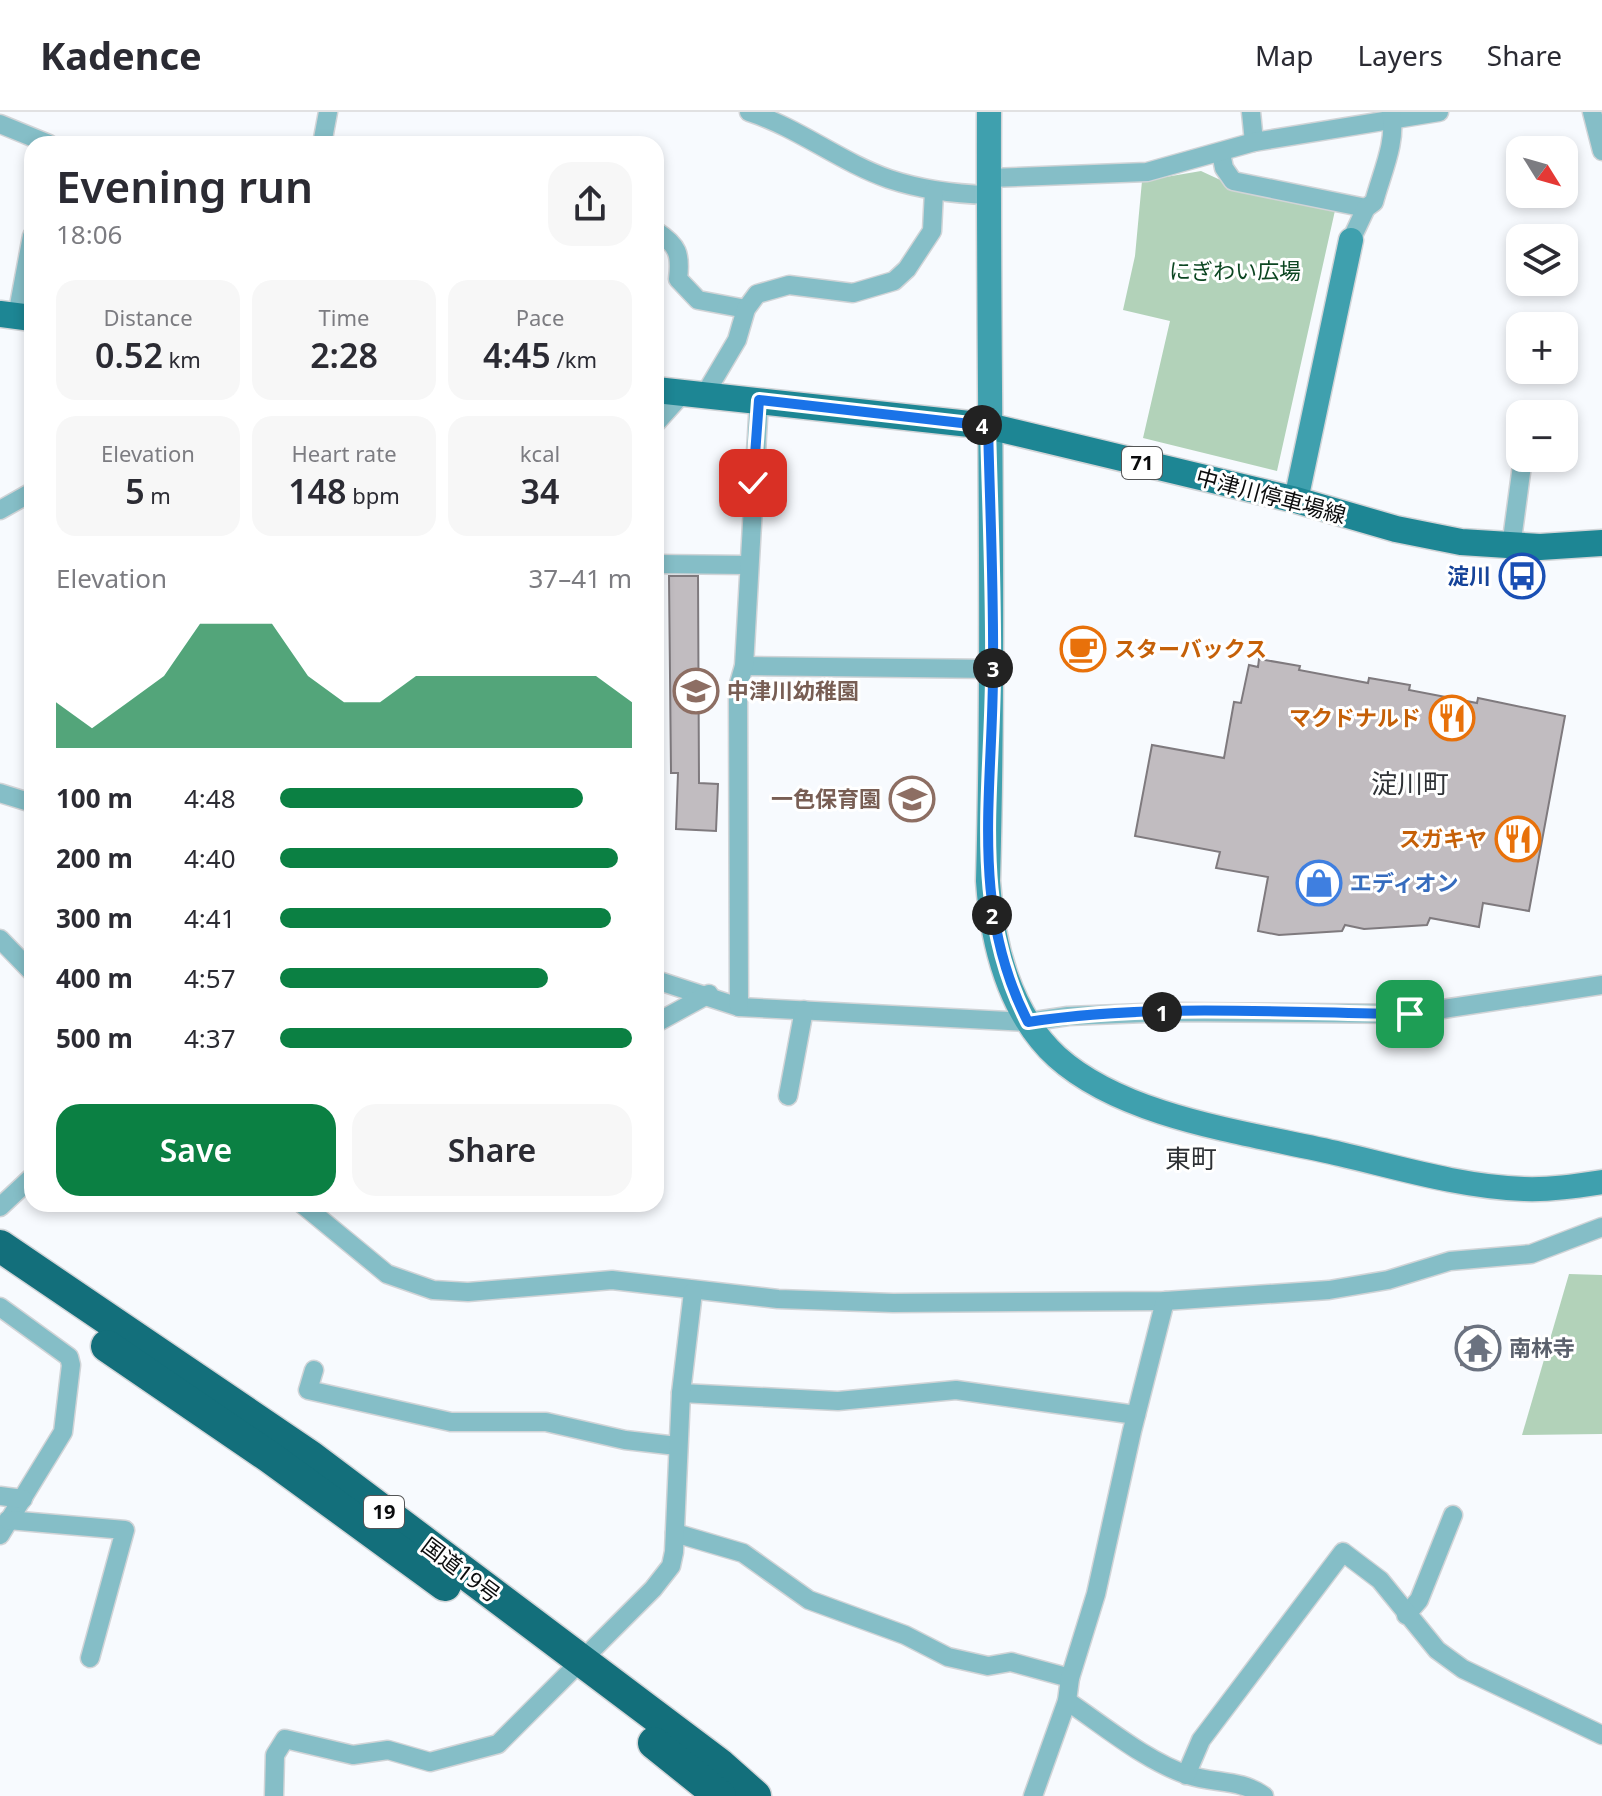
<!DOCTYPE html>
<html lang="en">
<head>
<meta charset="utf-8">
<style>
  :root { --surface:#fff; --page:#f7f7f7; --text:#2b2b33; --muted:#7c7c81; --line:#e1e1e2; --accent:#0b8043 }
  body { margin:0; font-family:"Noto Sans","Noto Sans JP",sans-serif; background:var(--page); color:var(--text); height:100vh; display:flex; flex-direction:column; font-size:30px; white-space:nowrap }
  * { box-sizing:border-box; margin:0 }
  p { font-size:26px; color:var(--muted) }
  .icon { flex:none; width:44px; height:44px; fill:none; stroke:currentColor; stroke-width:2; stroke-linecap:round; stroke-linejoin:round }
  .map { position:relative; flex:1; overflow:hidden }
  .drawer { position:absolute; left:24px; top:24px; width:640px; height:1076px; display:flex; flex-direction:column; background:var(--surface); border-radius:24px; box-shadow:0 4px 12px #0003 }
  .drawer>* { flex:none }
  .needle { width:52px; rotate:127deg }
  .buttons { position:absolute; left:1506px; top:24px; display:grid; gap:16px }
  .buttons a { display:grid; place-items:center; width:72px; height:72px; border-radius:16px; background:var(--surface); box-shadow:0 4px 12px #0003; font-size:40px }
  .pin { position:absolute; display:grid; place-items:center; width:68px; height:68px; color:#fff; margin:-34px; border-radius:16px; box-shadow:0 4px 12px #0006 }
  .km { position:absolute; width:40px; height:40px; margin:-20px; border-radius:50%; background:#222; color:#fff; font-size:22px; line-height:40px; text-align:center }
  .round { display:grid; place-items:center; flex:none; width:84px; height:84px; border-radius:24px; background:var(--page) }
  .headline { display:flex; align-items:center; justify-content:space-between; height:136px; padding:0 32px }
  h1 { font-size:44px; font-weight:600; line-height:60px }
  .metrics { display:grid; grid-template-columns:repeat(3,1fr); gap:12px; height:136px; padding:8px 32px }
  .metrics div { display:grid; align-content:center; border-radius:20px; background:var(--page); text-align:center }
  .metrics b { font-size:34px; font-weight:600 }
  .metrics small { font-size:22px; font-weight:400 }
  .metrics p { font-size:22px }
  .chart { height:224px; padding:16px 32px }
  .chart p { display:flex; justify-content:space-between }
  .chart svg { width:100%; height:144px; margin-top:8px; fill:var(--accent); opacity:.7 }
  .button { display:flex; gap:16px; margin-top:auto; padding:16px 32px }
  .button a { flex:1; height:92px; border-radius:24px; background:var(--accent); color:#fff; font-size:32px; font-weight:600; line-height:92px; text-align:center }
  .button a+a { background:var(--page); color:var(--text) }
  ul { padding:0 32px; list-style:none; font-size:26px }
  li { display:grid; grid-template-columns:128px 96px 1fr; align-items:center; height:60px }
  li i { height:20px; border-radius:10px; background:var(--accent) }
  header { display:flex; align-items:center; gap:48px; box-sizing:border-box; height:112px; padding:0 40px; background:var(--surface); border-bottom:2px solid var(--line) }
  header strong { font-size:38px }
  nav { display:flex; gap:44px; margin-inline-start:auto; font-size:28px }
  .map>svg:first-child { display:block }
  .green { fill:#b2d2b9 }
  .building { fill:#c1bcc0; stroke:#7f7a7e; stroke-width:2 }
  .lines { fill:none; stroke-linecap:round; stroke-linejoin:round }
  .street-casing { stroke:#d1d4d7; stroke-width:21 }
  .secondary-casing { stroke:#d1d4d7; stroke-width:27 }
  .primary-casing { stroke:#d1d4d7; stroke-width:29 }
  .highway-casing { stroke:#d1d4d7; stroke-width:35 }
  .street { stroke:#85bec7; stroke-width:18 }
  .secondary { stroke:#3fa0ae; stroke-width:24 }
  .primary { stroke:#1d8694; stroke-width:26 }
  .highway { stroke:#136f7b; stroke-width:32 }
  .route-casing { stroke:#fff; stroke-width:16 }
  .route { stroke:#1a73e8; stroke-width:10 }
  .labels { text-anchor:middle; stroke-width:6; stroke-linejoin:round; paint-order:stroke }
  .shield { fill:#fff; stroke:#545556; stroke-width:2 }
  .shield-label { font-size:20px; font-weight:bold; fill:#0b0c0d }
  .park-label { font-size:22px; fill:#0c4622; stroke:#fff }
  .street-label { font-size:22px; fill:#0b0c0d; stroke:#fff }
  .transit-label { font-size:22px; font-weight:bold; fill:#164399; stroke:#fff; text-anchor:end }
  .food-label { font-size:22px; font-weight:bold; fill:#c56008; stroke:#fff; text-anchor:end }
  .education-label { font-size:22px; font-weight:bold; fill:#785e54; stroke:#fff; text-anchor:start }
  .shop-label { font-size:22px; font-weight:bold; fill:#366cbe; stroke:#fff; text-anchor:start }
  .worship-label { font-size:22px; font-weight:bold; fill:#5b616d; stroke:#fff; text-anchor:start }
  .quarter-label { font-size:26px; fill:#2e3135; stroke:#fff }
</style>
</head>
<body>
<header>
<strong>Kadence</strong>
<nav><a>Map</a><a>Layers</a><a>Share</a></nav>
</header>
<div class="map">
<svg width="1602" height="1684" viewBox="0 0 1602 1684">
  <rect width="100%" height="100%" fill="#f7fafe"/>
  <g class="green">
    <path d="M 1201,59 L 1229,72 L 1336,94 L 1277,359 L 1143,326 L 1170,209 L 1123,198 L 1135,144 L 1142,69 Z"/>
    <path d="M 1569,1162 L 1602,1163 L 1602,1322 L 1522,1323 Z"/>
  </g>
  <g class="building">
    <path d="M 669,464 L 698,464 L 699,671 L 718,672 L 716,719 L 676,717 L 678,661 L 671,661 Z"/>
    <path d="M 1259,547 L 1300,554 L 1299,558 L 1368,571 L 1369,566 L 1410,573 L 1409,578 L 1477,591 L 1478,586 L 1565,604 L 1529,799 L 1483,791 L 1479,815 L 1430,806 L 1427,813 L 1364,817 L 1345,813 L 1342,819 L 1279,823 L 1258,819 L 1268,765 L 1216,756 L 1220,740 L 1135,724 L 1152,633 L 1224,646 L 1234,590 L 1241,591 L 1249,553 L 1258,555 Z"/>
    <path d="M 1465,1215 L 1494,1219 L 1490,1256 L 1461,1253 Z"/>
  </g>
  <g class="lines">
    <g class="street-casing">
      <g id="street">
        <path d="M 749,0 C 799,16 840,50 889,67 C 922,78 954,82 988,83"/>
        <path d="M 1251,0 L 1254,30"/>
        <path d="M 1592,0 L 1602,39"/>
        <path d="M 0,12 L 49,32"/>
        <path d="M 322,32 L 328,0"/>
        <path d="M 1221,41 L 1224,56 L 1233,69 L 1366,96"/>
        <path d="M 989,66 L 1147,60 L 1254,30 L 1439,0"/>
        <path d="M 656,119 C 678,133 681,142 678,167 L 698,188 L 746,197"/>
        <path d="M 1351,128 L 1366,96 L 1374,90 C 1382,60 1397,30 1391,0"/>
        <path d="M 17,204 L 32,124"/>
        <path d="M 705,282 L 737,228 L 746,197 L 757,182 L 789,173 L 853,181 L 894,169 L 907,157 L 932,119 L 934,79"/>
        <path d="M 656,311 L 683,281"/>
        <path d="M 0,398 L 32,380"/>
        <path d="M 1511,435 L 1523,346"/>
        <path d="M 656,452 L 747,453"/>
        <path d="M 744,554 L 993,557"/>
        <path d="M 0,681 L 32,691"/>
        <path d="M 0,827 L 32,860"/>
        <path d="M 656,868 L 739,895 L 1028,910 L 1068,904 L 1171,900 L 1410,902 L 1602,873"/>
        <path d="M 739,895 L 738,575 L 744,554 L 759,288"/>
        <path d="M 656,911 L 709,882"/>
        <path d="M 788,984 L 804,898"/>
        <path d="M 302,1092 L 387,1162 L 433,1178 L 468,1180 L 612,1168 L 778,1187 L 893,1191 L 1165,1189 L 1329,1178 L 1388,1168 L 1450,1149 L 1531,1142 L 1602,1115"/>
        <path d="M 0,1095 L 32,1065"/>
        <path d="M 0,1195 L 69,1245 L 71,1253 L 63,1320 L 0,1423"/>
        <path d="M 314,1258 L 308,1278 L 451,1310 L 546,1310 L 625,1328 L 677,1334"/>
        <path d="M 681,1281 L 838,1289 L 956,1278 L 1136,1303"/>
        <path d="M 0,1384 L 23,1387"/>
        <path d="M 8,1408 L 125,1418 L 90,1546"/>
        <path d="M 675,1421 L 743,1441 L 809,1488 L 905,1523 L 948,1545 L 988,1554 L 1011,1550 L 1070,1566"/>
        <path d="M 1406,1503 L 1419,1488 L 1453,1403"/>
        <path d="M 1067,1589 C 1103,1613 1147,1650 1188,1663 C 1215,1672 1241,1667 1264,1684"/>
        <path d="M 1186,1663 L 1201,1628 L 1343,1440 L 1380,1468 L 1437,1538 L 1463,1557 L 1602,1623"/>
        <path d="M 274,1684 L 275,1643 L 285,1627 L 353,1643 L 388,1638 L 430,1650 L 498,1632 L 653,1477 L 671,1454 L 674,1440 L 681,1281 L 693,1180"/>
        <path d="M 1033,1684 L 1067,1589 L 1070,1566 L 1096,1482 L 1132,1319 L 1165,1189"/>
      </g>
    </g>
    <g class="secondary-casing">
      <g id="secondary">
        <path d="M 989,0 C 988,256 995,512 988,769 C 992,831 1009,901 1057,945 C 1126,1007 1251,1021 1340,1042 C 1400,1056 1462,1075 1524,1077 C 1550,1078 1576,1074 1602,1070"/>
        <path d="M 1296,388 L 1351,128"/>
      </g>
    </g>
    <g class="primary-casing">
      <g id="primary">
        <path d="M 0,202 L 32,206"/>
        <path d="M 656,278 L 988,314 L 1296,388 L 1396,417 L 1461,430 L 1540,435 L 1602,431"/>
      </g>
    </g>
    <g class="highway-casing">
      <g id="highway">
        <path d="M 0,1134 L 311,1345 L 719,1652 L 755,1684"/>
        <path d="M 107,1234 L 271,1346 L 445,1473"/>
        <path d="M 654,1631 L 720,1684"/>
      </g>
    </g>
    <use href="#street" class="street"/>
    <use href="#secondary" class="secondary"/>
    <use href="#primary" class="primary"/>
    <use href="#highway" class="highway"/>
  </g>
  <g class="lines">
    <g class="route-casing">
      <path id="route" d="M 753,371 L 759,288 L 988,314 C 990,397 994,480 993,564 C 992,686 970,797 1028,910 C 1154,891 1284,901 1410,902"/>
    </g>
    <use href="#route" class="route"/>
  </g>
  <defs>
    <g id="bus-ring" transform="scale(2.3)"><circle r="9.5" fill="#fff" stroke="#1a4fb4" stroke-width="1.5"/><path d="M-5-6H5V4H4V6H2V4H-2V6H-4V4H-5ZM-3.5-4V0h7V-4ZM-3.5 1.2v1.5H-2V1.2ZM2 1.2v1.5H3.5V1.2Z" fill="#1a4fb4"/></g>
    <g id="cafe-ring" transform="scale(2.3)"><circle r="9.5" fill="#fff" stroke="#e8710a" stroke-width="1.5"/><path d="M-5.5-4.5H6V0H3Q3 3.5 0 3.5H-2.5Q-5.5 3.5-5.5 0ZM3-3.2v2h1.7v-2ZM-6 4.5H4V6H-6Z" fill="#e8710a"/></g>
    <g id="school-ring" transform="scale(2.3)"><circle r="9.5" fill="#fff" stroke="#8d6e63" stroke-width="1.5"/><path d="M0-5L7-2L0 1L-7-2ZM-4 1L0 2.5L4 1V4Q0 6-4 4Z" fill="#8d6e63"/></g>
    <g id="restaurant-ring" transform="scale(2.3)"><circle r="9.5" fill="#fff" stroke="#e8710a" stroke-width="1.5"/><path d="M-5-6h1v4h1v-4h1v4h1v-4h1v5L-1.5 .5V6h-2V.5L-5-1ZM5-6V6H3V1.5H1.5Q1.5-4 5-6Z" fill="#e8710a"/></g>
    <g id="shop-ring" transform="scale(2.3)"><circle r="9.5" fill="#fff" stroke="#3f7fe0" stroke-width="1.5"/><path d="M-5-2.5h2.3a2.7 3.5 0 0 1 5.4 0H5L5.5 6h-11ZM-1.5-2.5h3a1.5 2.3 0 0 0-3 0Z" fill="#3f7fe0"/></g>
    <g id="temple-ring" transform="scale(2.3)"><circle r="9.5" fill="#fff" stroke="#6b7280" stroke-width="1.5"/><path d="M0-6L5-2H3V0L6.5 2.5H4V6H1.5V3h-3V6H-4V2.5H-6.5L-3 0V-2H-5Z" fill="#6b7280"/></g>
  </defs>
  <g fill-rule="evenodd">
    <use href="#bus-ring" x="1522" y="464"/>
    <use href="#cafe-ring" x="1083" y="537"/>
    <use href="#school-ring" x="696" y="579"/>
    <use href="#restaurant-ring" x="1452" y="606"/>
    <use href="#school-ring" x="912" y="687"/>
    <use href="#restaurant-ring" x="1518" y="727"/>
    <use href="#shop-ring" x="1319" y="771"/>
    <use href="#temple-ring" x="1478" y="1236"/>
  </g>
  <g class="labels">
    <g class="shield">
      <rect x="1122" y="335" width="40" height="32" rx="6"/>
      <rect x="364" y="1384" width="40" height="32" rx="6"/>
    </g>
    <g class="shield-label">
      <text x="1142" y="358">71</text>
      <text x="384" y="1407">19</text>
    </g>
    <g class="park-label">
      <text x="1235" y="167">にぎわい広場</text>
    </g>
    <g class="street-label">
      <text transform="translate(1271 384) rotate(15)" y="8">中津川停車場線</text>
      <text transform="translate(461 1458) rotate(37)" y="8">国道19号</text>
    </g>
    <g class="transit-label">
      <text x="1491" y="472">淀川</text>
    </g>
    <g class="food-label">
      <text x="1114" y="545" text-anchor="start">スターバックス</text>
      <text x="1421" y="614">マクドナルド</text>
      <text x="1487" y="735">スガキヤ</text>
    </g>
    <g class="education-label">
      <text x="727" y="587">中津川幼稚園</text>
      <text x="881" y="695" text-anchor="end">一色保育園</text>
    </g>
    <g class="shop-label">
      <text x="1350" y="779">エディオン</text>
    </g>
    <g class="worship-label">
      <text x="1509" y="1244">南林寺</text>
    </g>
    <g class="quarter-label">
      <text x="1410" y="681">淀川町</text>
      <text x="1191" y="1056">東町</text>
    </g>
  </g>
</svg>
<div class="buttons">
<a><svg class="needle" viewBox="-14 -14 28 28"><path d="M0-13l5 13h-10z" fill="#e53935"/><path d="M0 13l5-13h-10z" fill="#7c7c81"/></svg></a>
<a><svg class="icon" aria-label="layers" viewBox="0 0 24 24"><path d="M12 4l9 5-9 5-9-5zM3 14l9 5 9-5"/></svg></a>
<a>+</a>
<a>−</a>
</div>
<div class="pin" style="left:1410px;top:902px;background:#1e9e55"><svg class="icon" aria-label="arrive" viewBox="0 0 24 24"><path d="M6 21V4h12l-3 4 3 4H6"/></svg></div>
<div class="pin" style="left:753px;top:371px;background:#d93025"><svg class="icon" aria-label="check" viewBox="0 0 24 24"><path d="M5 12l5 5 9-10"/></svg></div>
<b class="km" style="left:1162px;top:900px">1</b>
<b class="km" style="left:992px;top:803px">2</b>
<b class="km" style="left:993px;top:556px">3</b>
<b class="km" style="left:982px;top:313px">4</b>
<section class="drawer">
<div class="headline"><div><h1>Evening run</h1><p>18:06</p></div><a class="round"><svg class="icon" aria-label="share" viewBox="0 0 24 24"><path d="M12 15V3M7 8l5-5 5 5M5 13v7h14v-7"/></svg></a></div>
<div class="metrics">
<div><p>Distance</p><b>0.52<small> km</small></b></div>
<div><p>Time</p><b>2:28</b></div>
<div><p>Pace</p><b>4:45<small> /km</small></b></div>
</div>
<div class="metrics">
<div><p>Elevation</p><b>5<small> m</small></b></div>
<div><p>Heart rate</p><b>148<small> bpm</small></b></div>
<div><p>kcal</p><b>34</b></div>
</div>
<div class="chart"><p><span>Elevation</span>37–41 m</p>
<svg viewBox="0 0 160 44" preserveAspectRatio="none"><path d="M0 44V30L10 38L20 30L30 22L40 6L50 6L60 6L70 22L80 30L90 30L100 22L110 22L120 22L130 22L140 22L150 22L160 30V44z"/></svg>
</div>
<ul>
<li><b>100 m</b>4:48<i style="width:86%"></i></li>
<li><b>200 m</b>4:40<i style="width:96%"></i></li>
<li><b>300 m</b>4:41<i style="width:94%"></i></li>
<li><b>400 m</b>4:57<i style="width:76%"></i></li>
<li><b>500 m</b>4:37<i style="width:100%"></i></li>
</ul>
<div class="button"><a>Save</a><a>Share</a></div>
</section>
</div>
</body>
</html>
